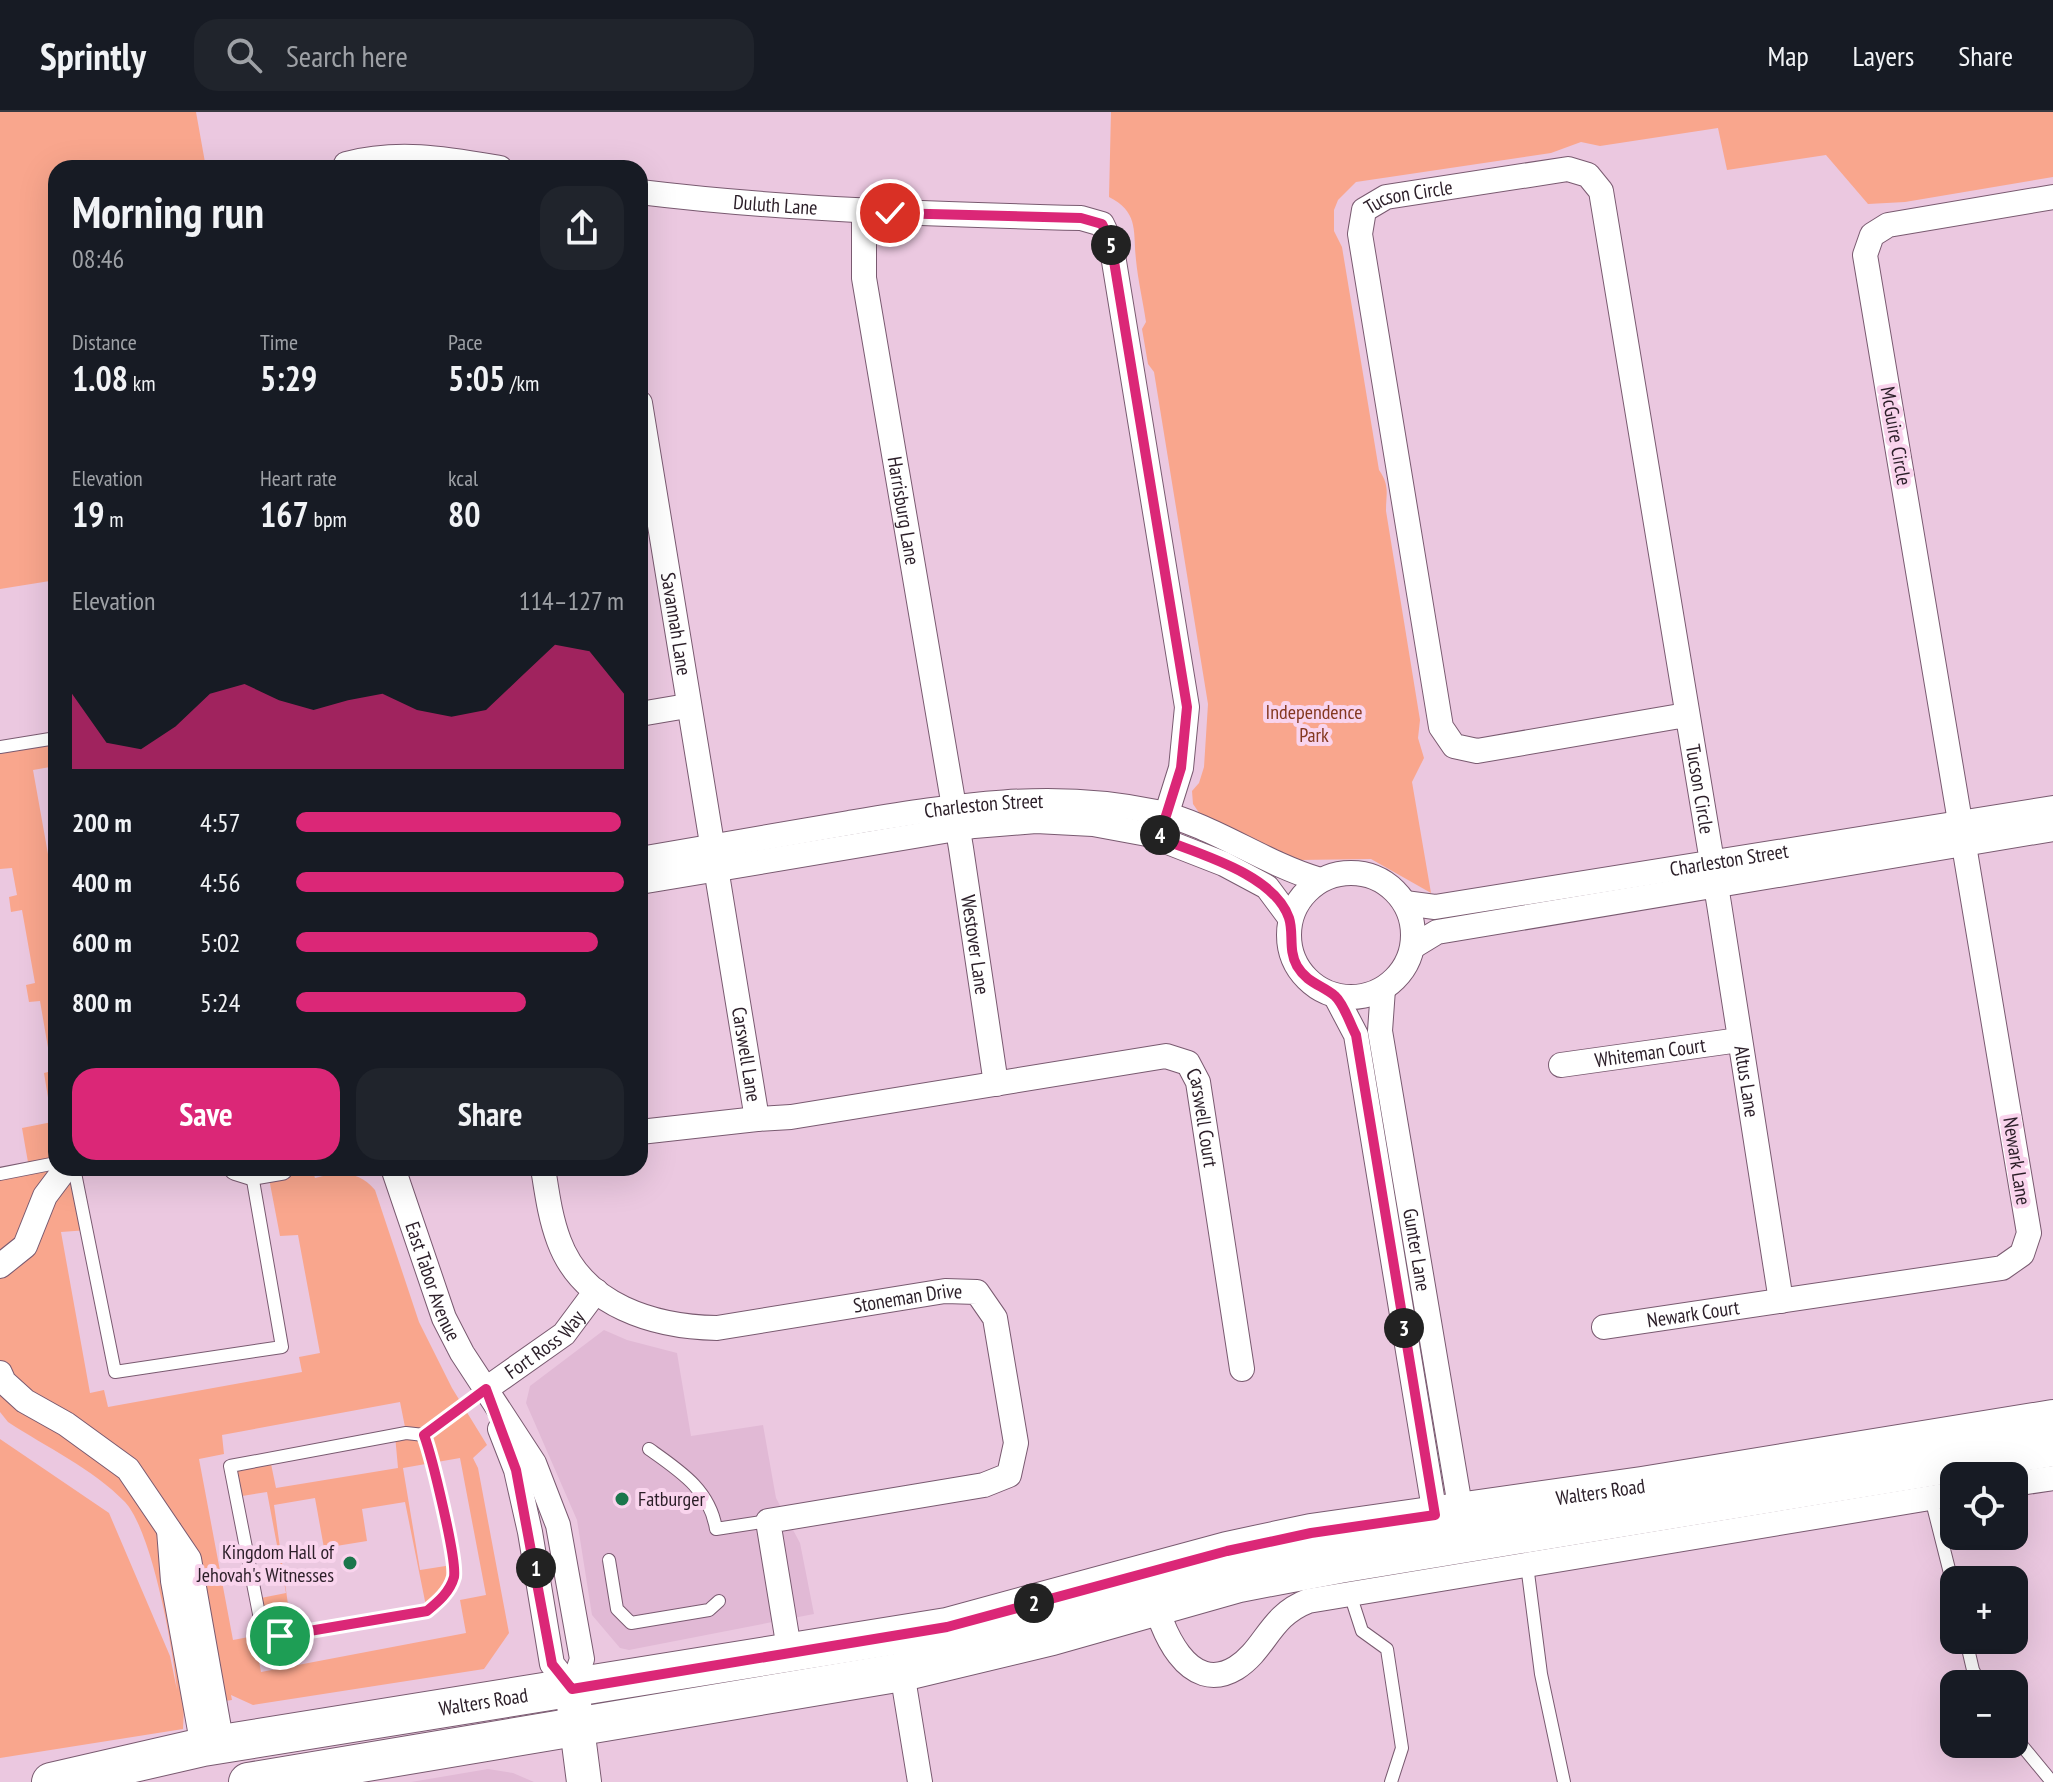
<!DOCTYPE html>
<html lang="en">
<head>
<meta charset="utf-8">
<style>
  :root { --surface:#171b24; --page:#20242c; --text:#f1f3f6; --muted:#9ea1a6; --line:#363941; --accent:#db2777 }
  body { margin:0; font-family:"PT Sans Narrow",sans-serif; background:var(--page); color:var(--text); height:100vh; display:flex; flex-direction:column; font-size:30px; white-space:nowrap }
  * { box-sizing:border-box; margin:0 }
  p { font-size:26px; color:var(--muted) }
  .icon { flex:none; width:44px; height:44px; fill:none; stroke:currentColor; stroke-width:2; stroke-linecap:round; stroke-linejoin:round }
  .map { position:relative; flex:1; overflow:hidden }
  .details { position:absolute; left:48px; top:48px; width:600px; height:1016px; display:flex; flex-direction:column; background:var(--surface); border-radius:24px; box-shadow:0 8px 32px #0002 }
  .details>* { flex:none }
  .tools { position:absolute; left:1940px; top:1350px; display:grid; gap:16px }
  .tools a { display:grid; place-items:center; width:88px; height:88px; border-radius:16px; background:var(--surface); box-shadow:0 8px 32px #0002; font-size:40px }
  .pin { position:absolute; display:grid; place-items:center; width:68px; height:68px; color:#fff; margin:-34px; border:4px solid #fff; border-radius:50%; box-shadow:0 2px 8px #0007 }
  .km { position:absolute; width:40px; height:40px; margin:-20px; border-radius:50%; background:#222; color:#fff; font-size:22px; line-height:40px; text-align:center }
  .round { display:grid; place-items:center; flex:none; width:84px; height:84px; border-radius:24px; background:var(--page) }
  .overview { display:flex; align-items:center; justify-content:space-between; height:136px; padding:0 24px }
  h1 { font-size:44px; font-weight:800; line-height:60px }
  .figures { display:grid; grid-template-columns:repeat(3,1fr); gap:12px; height:136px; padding:8px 24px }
  .figures div { display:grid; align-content:center }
  .figures b { font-size:34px; font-weight:800 }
  .figures small { font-size:22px; font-weight:400 }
  .figures p { font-size:22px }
  .chart { height:224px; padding:16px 24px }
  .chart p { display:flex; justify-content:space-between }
  .chart svg { width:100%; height:144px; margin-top:8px; fill:var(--accent); opacity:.7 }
  .primary-button { display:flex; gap:16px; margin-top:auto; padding:16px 24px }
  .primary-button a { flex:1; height:92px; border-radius:24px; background:var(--accent); color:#fff; font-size:32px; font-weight:800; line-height:92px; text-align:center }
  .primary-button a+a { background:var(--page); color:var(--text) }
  ul { padding:0 24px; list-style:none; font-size:26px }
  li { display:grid; grid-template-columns:128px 96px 1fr; align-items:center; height:60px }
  li i { height:20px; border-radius:10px; background:var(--accent) }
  header { display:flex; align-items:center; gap:48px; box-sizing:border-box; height:112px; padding:0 40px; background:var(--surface); border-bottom:2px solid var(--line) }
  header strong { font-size:38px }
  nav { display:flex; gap:44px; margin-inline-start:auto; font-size:28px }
  .search { width:560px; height:72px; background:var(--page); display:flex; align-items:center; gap:20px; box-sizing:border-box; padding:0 28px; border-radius:24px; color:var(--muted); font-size:30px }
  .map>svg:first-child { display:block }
  .built { fill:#e1b9d5 }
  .green { fill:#f9a68d; fill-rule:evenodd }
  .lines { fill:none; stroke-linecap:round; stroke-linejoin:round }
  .service-casing { stroke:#795a70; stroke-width:14 }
  .minor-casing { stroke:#795a70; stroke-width:26 }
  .secondary-casing { stroke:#795a70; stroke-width:36 }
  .primary-casing { stroke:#795a70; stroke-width:40 }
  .service { stroke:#fff; stroke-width:12 }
  .minor { stroke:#fff; stroke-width:24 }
  .secondary { stroke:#fff; stroke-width:34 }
  .primary { stroke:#fff; stroke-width:38 }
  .route-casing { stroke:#fff; stroke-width:16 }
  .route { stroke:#db2777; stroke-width:10 }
  .poi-dot { fill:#1b764c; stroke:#f9d4ed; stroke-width:3 }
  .labels { text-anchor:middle; stroke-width:8; stroke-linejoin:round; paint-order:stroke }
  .street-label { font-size:20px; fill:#2b1e28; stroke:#f9d4ed }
  .park-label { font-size:20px; fill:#843820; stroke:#f9d4ed }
  .poi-label { font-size:20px; fill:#2b1e28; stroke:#f9d4ed; text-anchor:start }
</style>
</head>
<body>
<header>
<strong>Sprintly</strong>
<div class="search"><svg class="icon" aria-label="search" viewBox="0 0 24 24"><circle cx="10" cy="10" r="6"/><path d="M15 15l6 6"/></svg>Search here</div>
<nav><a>Map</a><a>Layers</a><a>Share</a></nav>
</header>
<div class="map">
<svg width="2053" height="1670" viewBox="0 0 2053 1670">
  <rect width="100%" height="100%" fill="#ebc8e0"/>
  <g class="built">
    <path d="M 604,1218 L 627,1228 L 677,1241 L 691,1324 L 763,1313 L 776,1386 L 800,1431 L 814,1502 L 629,1538 L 620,1536 L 592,1503 L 577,1408 L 526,1291 L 530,1274 Z"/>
    <path d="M 488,1657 L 513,1661 L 534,1670 L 411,1670 Z"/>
  </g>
  <g class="green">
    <path d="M 0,0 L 196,0 L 206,56 L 56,56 L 56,468 L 0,477 Z"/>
    <path d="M 1111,0 L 2053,0 L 2053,65 L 1905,90 L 1868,92 L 1826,43 L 1727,58 L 1718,16 L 1600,34 L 1581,30 L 1551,41 L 1356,70 L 1338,88 L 1334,98 L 1334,119 L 1342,135 L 1379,358 C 1390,374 1386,381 1386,399 L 1420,608 L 1418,626 L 1424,646 L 1412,670 L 1431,781 L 1371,747 L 1299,748 L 1200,702 L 1193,692 L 1192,679 L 1199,671 L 1204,655 L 1208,592 L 1154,260 L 1148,252 L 1142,217 L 1146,210 C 1143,189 1138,169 1136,148 C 1133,119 1139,100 1109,85 Z"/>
    <path d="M 56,626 L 56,654 L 33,658 L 56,787 L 56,1056 L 74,1056 L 88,1118 L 61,1120 L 90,1281 L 104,1278 L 108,1295 L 302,1260 L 299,1245 L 320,1241 L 298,1123 L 280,1124 L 267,1056 L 312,1056 L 315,1066 C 339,1060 358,1058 375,1078 L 419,1210 L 452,1276 L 487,1333 L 473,1346 L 478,1356 L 509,1521 L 484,1557 L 253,1593 L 231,1583 L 232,1588 L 184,1595 L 183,1617 L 0,1646 L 0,1327 L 109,1401 L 170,1544 L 177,1578 C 173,1536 152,1419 125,1390 C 93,1357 46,1335 8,1310 L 0,1300 L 0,1062 L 29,1056 L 22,1016 L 52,1010 L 44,961 L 52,959 L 40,889 L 29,890 L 26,873 L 35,871 L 22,798 L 11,800 L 9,785 L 17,783 L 12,756 L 0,757 L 0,635 ZM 400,1290 L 406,1320 L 395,1323 L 398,1356 L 276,1376 L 270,1347 L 230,1354 L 236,1385 L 267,1380 L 286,1481 L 256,1487 L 260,1507 L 280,1524 L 292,1521 L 274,1393 L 315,1386 L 324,1436 L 367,1429 L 362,1397 L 405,1390 L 427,1499 L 454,1464 L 452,1453 L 420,1458 L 403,1356 L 460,1346 L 486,1483 L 460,1488 L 466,1521 L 261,1560 L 254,1524 L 233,1528 L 199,1347 L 224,1342 L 222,1323 Z"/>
  </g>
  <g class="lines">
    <g class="service-casing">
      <g id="service">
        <path d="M 0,635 L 56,626"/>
        <path d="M 74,1056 L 115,1260 L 282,1235 L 251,1057"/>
        <path d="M 0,1062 L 56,1051"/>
        <path d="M 424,1323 C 432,1345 457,1447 454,1465 C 450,1480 438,1490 427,1499 L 280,1524 L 260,1507 L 230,1354 L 406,1321 L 424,1323 L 486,1277"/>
        <path d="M 649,1337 C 680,1359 710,1378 716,1417 L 768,1409"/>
        <path d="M 1931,1386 L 1954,1477"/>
        <path d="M 609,1448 L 617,1497 L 631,1511 L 709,1498 L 719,1489"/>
        <path d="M 1527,1453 L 1541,1562 L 1564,1670"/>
        <path d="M 1350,1482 L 1362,1519 L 1387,1537 L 1402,1636 L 1391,1670"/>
        <path d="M 1966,1528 L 1973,1558 L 1980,1572"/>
        <path d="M 2014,1624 L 2052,1670"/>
      </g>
    </g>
    <g class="minor-casing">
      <g id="minor">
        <path d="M 346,56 L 346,52 C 399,38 447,47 500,56"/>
        <path id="s1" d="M 640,80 C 787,98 933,102 1081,106 L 1102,112 L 1111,131 L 1187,595 L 1181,656 L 1159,726"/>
        <path id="s2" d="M 864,100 L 864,166 L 961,736 L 996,972"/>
        <path id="s3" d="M 640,291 L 757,1007 L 791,1005 L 1166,944 L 1188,951 L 1198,970 L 1242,1257"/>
        <path d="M 640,602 L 687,594"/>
        <path id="s4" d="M 1686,603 L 1477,639 L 1454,634 L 1441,615 L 1360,122 L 1364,98 L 1386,85 L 1568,57 L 1588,63 L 1601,79 L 1719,792 L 1781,1189"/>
        <path id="s5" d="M 640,747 C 710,735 779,723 849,711 C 952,694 1052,677 1156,700 C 1213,713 1261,750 1317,767"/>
        <circle cx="1351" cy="823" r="62"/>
        <path d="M 640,770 L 974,714 L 1036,709 L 1093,712 L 1147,722 L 1224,752 L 1267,775 L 1290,806"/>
        <path id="s6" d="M 1405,791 L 1435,795 L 2053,696"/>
        <path d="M 1414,834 L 1437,820 L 2053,717"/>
        <path id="s7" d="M 1383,877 L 1380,919 L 1461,1400"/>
        <path d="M 1336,885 L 1356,923 L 1435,1403"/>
        <path id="s8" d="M 1561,953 L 1739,928"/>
        <path d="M 640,1020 L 757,1007"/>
        <path d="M 236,1056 L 252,1061 L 281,1056"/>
        <path id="s9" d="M 393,1056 L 444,1206 L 462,1241 L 534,1351 L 558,1413 L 582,1547 L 572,1577"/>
        <path id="s10" d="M 543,1056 C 547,1081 550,1105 559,1129 C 583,1194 655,1215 717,1216 L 945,1179 L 977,1180 L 995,1206 L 1016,1331 L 1009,1363 L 984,1373 L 768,1409 L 790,1543"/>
        <path d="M 0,1154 L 25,1134 L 45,1084 L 66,1056"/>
        <path id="s11" d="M 1604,1215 L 2002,1156 L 2022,1142 L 2029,1121 L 1865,143 L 1872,123 L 1888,113 L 2053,85"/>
        <path d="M 0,1261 L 4,1270 L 25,1289 L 66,1312 L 128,1357 L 189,1447 L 222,1633"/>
        <path id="s12" d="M 486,1277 L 564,1222 L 596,1179"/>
        <path d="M 500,1317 L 516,1358 L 530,1420 L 552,1552 L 572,1577"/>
        <path d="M 2014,1372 L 2053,1366"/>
        <path d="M 169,1418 L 173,1469 L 203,1635"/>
        <path d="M 1153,1481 C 1160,1516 1188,1585 1236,1556 C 1266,1537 1269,1504 1308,1489 L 1954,1382"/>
        <path d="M 902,1560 L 920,1670"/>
      </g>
    </g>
    <g class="secondary-casing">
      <path id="secondary" d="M 572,1577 L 584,1670"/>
    </g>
    <g class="primary-casing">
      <g id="primary">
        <path id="s13" d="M 51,1670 L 203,1635 L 947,1515 L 1227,1439 L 1311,1421 L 1642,1374 L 2053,1307"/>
        <path d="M 248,1670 L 902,1560 L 1052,1524 L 1239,1471 L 1339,1452 L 2053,1335"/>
      </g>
    </g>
    <use href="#service" class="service"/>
    <use href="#minor" class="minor"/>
    <use href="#secondary" class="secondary"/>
    <use href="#primary" class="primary"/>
  </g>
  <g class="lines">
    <g class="route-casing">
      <path id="route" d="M 280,1524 L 427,1499 C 438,1490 450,1480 454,1465 C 457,1447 432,1345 424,1323 L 486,1277 L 516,1358 L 552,1552 L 572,1577 L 947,1515 L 1227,1439 L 1311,1421 L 1435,1403 L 1356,923 C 1350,912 1344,892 1335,884 C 1322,873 1307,871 1297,854 C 1288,838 1294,821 1289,806 C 1274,762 1199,742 1159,726 L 1181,656 L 1187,595 L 1111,131 L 1102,112 L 1081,106 L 890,101"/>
    </g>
    <use href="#route" class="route"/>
  </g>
  <g class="poi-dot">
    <circle cx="622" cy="1387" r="8"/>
    <circle cx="350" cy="1451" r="8"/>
  </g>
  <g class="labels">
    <g class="street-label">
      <text dy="7" stroke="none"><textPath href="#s4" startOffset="830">Tucson Circle</textPath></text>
      <text dy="7" stroke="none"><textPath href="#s1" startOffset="136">Duluth Lane</textPath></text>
      <text transform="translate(1896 324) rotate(80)" y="7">McGuire Circle</text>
      <text dy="7" stroke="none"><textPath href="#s2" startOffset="302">Harrisburg Lane</textPath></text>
      <text dy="7" stroke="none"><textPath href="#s3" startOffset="224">Savannah Lane</textPath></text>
      <text dy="7" stroke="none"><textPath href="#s4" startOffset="1640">Tucson Circle</textPath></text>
      <text dy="7" stroke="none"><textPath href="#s5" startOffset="348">Charleston Street</textPath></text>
      <text dy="7" stroke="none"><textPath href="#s6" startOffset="328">Charleston Street</textPath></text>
      <text dy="7" stroke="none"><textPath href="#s2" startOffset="742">Westover Lane</textPath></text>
      <text dy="7" stroke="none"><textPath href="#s8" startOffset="90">Whiteman Court</textPath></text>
      <text dy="7" stroke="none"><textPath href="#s3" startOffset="660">Carswell Lane</textPath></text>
      <text dy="7" stroke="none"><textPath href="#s4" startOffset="1936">Altus Lane</textPath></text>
      <text dy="7" stroke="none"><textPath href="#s3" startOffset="1220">Carswell Court</textPath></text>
      <text transform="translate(2017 1049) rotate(81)" y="7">Newark Lane</text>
      <text dy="7" stroke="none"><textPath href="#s7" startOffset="264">Gunter Lane</textPath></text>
      <text dy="7" stroke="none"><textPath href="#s9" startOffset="120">East Tabor Avenue</textPath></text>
      <text dy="7" stroke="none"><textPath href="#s10" startOffset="460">Stoneman Drive</textPath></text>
      <text dy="7" stroke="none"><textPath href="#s11" startOffset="90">Newark Court</textPath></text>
      <text dy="7" stroke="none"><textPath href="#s12" startOffset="74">Fort Ross Way</textPath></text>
      <text dy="7" stroke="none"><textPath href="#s13" startOffset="1578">Walters Road</textPath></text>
      <text dy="7" stroke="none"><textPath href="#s13" startOffset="440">Walters Road</textPath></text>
    </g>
    <g class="park-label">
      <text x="1314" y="607">Independence<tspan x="1314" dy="23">Park</tspan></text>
    </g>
    <g class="poi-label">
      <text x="638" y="1394">Fatburger</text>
      <text x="334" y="1447" text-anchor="end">Kingdom Hall of<tspan x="334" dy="23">Jehovah's Witnesses</tspan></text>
    </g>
  </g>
</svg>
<div class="tools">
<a><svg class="icon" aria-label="locate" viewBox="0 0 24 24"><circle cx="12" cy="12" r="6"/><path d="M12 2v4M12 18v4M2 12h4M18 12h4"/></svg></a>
<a>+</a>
<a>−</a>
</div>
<div class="pin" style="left:280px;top:1524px;background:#1e9e55"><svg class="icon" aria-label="arrive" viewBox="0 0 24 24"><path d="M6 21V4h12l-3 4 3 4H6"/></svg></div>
<div class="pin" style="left:890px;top:101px;background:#d93025"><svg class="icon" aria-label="check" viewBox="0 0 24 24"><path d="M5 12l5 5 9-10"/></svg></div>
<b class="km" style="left:536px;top:1456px">1</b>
<b class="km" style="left:1034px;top:1491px">2</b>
<b class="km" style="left:1404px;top:1216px">3</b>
<b class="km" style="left:1160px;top:723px">4</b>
<b class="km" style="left:1111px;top:133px">5</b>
<section class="details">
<div class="overview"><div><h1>Morning run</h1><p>08:46</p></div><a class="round"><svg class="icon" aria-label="share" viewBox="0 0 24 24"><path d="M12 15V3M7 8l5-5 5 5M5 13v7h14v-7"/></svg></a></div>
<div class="figures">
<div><p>Distance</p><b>1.08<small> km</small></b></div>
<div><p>Time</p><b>5:29</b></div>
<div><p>Pace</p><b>5:05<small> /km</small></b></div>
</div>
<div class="figures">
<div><p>Elevation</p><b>19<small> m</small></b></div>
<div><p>Heart rate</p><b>167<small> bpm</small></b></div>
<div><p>kcal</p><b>80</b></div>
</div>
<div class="chart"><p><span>Elevation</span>114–127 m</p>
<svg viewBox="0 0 160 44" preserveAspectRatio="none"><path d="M0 44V21L10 36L20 38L30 31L40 21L50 18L60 23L70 26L80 23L90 21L100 26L110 28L120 26L130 16L140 6L150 8L160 21V44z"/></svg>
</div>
<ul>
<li><b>200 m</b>4:57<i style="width:99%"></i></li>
<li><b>400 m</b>4:56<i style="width:100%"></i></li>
<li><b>600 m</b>5:02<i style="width:92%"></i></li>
<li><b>800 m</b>5:24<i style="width:70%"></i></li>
</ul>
<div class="primary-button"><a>Save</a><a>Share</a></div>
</section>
</div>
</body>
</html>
